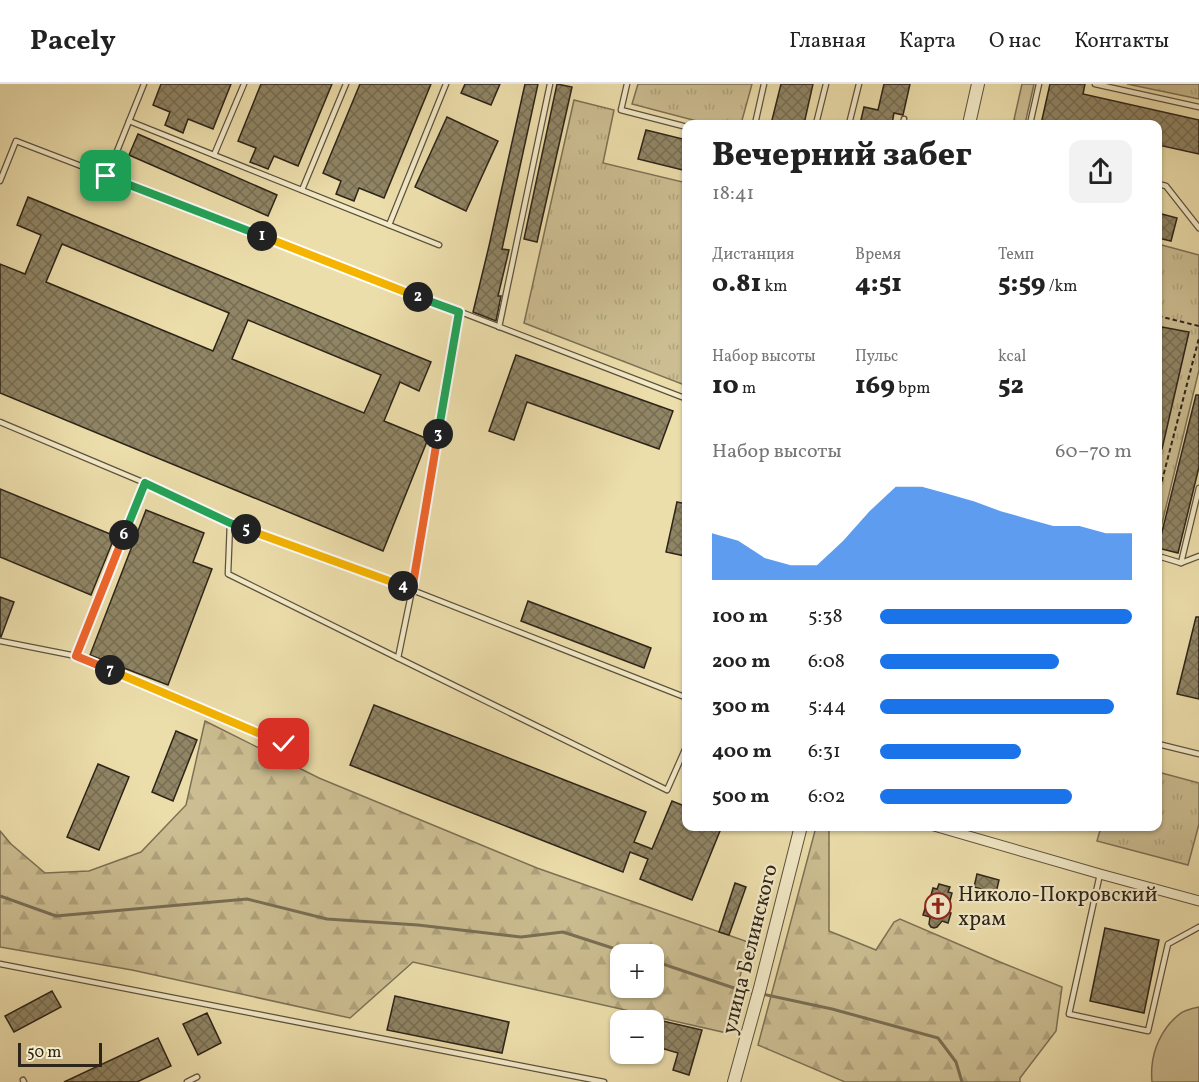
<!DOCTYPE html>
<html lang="ru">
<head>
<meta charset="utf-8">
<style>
  :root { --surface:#fff; --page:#f2f2f2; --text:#222; --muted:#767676; --line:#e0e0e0; --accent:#1a73e8 }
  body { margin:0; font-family:Vollkorn,serif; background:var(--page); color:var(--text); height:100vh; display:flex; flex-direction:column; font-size:22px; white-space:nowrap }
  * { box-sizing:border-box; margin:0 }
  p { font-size:20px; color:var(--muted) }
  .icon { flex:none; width:33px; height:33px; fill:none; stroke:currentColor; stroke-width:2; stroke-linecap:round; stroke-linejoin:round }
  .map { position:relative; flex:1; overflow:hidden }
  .panel { position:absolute; left:682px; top:36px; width:480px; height:711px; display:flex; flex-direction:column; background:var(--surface); border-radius:12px; box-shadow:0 2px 4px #0004 }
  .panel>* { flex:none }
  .fabs { position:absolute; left:610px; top:860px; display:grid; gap:12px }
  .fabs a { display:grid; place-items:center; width:54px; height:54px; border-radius:12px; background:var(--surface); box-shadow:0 2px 4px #0004; font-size:30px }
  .scale { position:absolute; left:18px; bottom:15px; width:84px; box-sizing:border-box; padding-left:6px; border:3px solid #2d241a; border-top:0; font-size:16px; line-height:21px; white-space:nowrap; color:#2d241a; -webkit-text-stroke:4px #f3eac8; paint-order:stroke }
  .pin { position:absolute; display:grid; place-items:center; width:51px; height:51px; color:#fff; margin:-26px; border-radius:12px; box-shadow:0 3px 9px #0006 }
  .km { position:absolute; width:30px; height:30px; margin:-15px; border-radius:50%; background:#222; color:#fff; font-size:16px; line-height:30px; text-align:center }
  .round { display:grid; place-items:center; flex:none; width:63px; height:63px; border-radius:12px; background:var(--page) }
  .overview { display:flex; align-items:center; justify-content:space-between; height:102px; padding:0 30px }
  h1 { font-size:33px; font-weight:800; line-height:45px }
  .figures { display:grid; grid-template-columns:repeat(3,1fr); gap:9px; height:102px; padding:6px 30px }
  .figures div { display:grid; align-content:center }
  .figures b { font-size:26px; font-weight:800 }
  .figures small { font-size:16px; font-weight:400 }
  .figures p { font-size:16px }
  .chart { height:168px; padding:12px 30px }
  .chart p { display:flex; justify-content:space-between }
  .chart svg { width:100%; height:108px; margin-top:6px; fill:var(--accent); opacity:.7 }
  ul { padding:0 30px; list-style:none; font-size:20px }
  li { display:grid; grid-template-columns:96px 72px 1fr; align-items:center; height:45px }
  li i { height:15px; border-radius:8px; background:var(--accent) }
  header { display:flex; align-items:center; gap:36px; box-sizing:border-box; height:84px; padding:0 30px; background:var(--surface); border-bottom:2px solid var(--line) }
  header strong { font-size:28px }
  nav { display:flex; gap:33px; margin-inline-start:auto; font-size:21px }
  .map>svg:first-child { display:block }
  .grass { fill:url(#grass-tufts); stroke:#7c7156; stroke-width:1.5 }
  .forest { fill:url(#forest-firs); stroke:#7c7156; stroke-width:1.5; fill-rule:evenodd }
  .pitch { fill:#ccbe92; stroke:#7c7156; stroke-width:1.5 }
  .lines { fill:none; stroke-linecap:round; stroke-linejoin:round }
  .stream { stroke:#796e54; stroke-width:3 }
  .building { fill:url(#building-cross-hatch); stroke:#2d241a; stroke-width:1.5; fill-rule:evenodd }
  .service-casing { stroke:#5d523e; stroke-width:7 }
  .minor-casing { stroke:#5d523e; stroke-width:11 }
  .tertiary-casing { stroke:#5d523e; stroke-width:14 }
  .path { stroke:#2d241a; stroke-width:2; stroke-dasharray:4.5 3; stroke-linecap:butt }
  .service { stroke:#f3eac8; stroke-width:4.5 }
  .minor { stroke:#f3eac8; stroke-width:9 }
  .tertiary { stroke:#f3eac8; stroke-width:12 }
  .split-1-casing { stroke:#fff; stroke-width:12 }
  .split-2-casing { stroke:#fff; stroke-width:12 }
  .split-3-casing { stroke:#fff; stroke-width:12 }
  .split-4-casing { stroke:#fff; stroke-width:12 }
  .split-5-casing { stroke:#fff; stroke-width:12 }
  .split-6-casing { stroke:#fff; stroke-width:12 }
  .split-7-casing { stroke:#fff; stroke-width:12 }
  .split-8-casing { stroke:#fff; stroke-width:12 }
  .split-1 { stroke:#22a559; stroke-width:8 }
  .split-2 { stroke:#f5b400; stroke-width:8 }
  .split-3 { stroke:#22a559; stroke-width:8 }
  .split-4 { stroke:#f0652b; stroke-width:8 }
  .split-5 { stroke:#f5b400; stroke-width:8 }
  .split-6 { stroke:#22a559; stroke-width:8 }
  .split-7 { stroke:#f0652b; stroke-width:8 }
  .split-8 { stroke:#f5b400; stroke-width:8 }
  .labels { text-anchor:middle; stroke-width:4.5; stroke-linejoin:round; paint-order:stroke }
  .poi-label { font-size:21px; fill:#2d241a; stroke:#f3eac8; text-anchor:start }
  .street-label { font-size:21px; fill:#2d241a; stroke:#f3eac8 }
</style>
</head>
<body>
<header>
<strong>Pacely</strong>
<nav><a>Главная</a><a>Карта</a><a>О нас</a><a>Контакты</a></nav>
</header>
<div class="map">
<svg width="1199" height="998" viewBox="0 0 1199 998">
  <defs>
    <pattern id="grass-tufts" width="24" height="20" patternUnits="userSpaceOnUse" patternTransform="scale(1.5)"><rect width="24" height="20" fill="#ccbe92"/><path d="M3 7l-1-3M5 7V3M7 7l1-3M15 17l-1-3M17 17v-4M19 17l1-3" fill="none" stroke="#b0a37d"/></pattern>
    <pattern id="forest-firs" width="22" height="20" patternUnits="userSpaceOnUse" patternTransform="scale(1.5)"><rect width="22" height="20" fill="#ccbe92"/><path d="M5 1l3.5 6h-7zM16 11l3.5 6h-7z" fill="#b0a37d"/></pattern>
    <pattern id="building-cross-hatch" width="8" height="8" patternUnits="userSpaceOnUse" patternTransform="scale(1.5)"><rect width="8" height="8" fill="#908565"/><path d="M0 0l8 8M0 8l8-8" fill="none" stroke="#766d52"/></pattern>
  </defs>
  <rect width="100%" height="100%" fill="#ecdeab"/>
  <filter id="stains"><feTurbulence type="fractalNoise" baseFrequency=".00333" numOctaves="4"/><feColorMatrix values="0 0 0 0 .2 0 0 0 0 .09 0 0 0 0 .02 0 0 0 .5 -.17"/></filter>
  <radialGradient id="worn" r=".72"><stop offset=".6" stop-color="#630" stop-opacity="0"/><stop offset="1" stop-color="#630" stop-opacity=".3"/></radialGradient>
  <g class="grass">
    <path d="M 638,0 L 752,0 L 741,40 L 708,40 L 632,20 Z"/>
    <path d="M 1022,0 L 1034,0 L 1025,40 L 1013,40 Z"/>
    <path d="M 1127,0 L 1199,0 L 1199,15 Z"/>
    <path d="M 574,16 L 614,26 L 603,79 L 687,99 L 687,302 L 524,239 Z"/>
    <path d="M 1158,160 L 1199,171 L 1199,286 L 1158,456 Z"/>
    <path d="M 1158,688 L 1199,699 L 1199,740 L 1188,781 L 1097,757 L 1101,743 L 1158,742 Z"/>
  </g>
  <g class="forest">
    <path d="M 205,637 L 319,694 L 537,784 L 748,858 L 727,949 L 413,878 L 350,934 L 132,886 L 0,863 L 0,747 L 11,760 L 45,789 L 89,787 L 141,768 L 186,721 ZM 621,870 L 654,870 L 654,903 L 621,903 Z"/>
    <path d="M 816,743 L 829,743 L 829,847 L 876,866 L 894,838 L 900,835 L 1000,878 L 1062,903 L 1056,947 L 1020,994 L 1020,998 L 845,998 L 758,961 Z"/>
  </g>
  <path class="pitch" d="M 1199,923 L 1199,998 L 1152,998 C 1150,976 1156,956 1170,939 C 1174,935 1179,929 1185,927 C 1189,925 1195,924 1199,923 Z"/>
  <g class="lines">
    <g class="stream">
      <path d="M 0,812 L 56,832 L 247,815 L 327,835 L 418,841 L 521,853 L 563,848 L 631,870"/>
      <path d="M 654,877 L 731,903 L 755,909"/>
      <path d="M 762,910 L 832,925 L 938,954 L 956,978 L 962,998"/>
    </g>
  </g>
  <g class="building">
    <path d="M 161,0 L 231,0 L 213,45 L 188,35 L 183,49 L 165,41 L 170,28 L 153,21 Z"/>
    <path d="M 261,0 L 332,0 L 298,82 L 274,72 L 268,85 L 250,78 L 256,64 L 238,57 Z"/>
    <path d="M 360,0 L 431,0 L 384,114 L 359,104 L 354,117 L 336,110 L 341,97 L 323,89 Z"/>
    <path d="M 465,0 L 500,0 L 491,21 L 461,9 Z"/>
    <path d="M 525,0 L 538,0 L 502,165 L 509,166 L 498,212 L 501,212 L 496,237 L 473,228 L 489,162 Z"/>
    <path d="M 557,0 L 572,3 L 537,158 L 524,155 Z"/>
    <path d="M 781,0 L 813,0 L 804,40 L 771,40 Z"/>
    <path d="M 884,0 L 910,0 L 903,31 L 894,29 L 892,40 L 860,40 L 864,23 L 878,26 Z"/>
    <path d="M 1050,0 L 1085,0 L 1083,10 L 1199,36 L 1199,70 L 1158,61 L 1158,40 L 1041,40 Z"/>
    <path d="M 447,33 L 498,57 L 466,127 L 415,103 Z"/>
    <path d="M 646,46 L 687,56 L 687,87 L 638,75 Z"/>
    <path d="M 138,50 L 277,111 L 268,132 L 129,71 Z"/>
    <path d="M 28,113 L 431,278 L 419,307 L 400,298 L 384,337 L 428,355 L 383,467 L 0,309 L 0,180 L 25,190 L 41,151 L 17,141 ZM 62,160 L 229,229 L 213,267 L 46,198 ZM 248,236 L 381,291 L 364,329 L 232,275 Z"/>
    <path d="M 1158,129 L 1177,134 L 1171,157 L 1158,154 Z"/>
    <path d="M 1162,243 L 1189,248 L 1162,365 L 1158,365 L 1158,263 Z"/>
    <path d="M 516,271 L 673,327 L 659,365 L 527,318 L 514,356 L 489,347 Z"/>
    <path d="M 1196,311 L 1199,311 L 1199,383 L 1178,469 L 1158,464 Z"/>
    <path d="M 0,405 L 115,452 L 91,511 L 0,473 Z"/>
    <path d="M 677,418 L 687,420 L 687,465 L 685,472 L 666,468 Z"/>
    <path d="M 146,426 L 204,449 L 193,478 L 212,485 L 168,601 L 90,571 Z"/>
    <path d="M 0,513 L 14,518 L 1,553 L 0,553 Z"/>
    <path d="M 528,517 L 651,564 L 644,584 L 521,537 Z"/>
    <path d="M 1196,533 L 1199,533 L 1199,615 L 1177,610 Z"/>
    <path d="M 374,621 L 646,728 L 634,758 L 652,765 L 672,717 L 687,723 L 687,742 L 722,742 L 692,816 L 640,795 L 648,775 L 630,768 L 623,788 L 350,681 Z"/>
    <path d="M 176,647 L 197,656 L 173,717 L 152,708 Z"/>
    <path d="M 98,680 L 129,693 L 99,766 L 67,753 Z"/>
    <path d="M 977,790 L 999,796 L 996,809 L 974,803 Z"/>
    <path d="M 735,799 L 746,803 L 729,851 L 719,848 Z"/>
    <path d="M 939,800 L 950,803 L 948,808 L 952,809 L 947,828 L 951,829 L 948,839 L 942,837 L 937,843 L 934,844 L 931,843 L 929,840 L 930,833 L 923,831 L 926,821 L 928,822 L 933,804 L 937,805 Z"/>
    <path d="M 1105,844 L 1159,856 L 1144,929 L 1090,917 Z"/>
    <path d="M 52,907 L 61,923 L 14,948 L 5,932 Z"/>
    <path d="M 395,912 L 509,938 L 502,969 L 387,946 Z"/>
    <path d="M 207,929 L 221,959 L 198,971 L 183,940 Z"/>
    <path d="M 654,935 L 702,946 L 689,991 L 673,986 L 678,969 L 654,962 Z"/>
    <path d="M 158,954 L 171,982 L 137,998 L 64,998 Z"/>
  </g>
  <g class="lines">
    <g class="service-casing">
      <g id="service">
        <path d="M 627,0 L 621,26 L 687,43"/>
        <path d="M 1095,0 L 1199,23"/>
        <path d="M 129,37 L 439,161"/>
        <path d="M 755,40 L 764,0"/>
        <path d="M 816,40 L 826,0"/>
        <path d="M 849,40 L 859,0"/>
        <path d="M 903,40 L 904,35"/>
        <path d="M 1030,40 L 1039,0"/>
        <path d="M 214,71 L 244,0"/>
        <path d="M 107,92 L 144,0"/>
        <path d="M 0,97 L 16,57 L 687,315"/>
        <path d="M 1158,100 L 1166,102 L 1199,144"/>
        <path d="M 302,106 L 346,0"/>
        <path d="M 389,141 L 446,0"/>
        <path d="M 459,228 L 412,506 L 398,574 L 667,706 L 687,661"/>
        <path d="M 499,243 L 550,0"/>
        <path d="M 0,338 L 145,399 L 230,439 L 412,506 L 687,614"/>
        <path d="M 230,439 L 228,490 L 398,574"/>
        <path d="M 1158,472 L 1181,479 L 1199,404"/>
        <path d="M 1181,479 L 1199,472"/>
        <path d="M 0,557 L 76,572 L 145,399"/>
        <path d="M 76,572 L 284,660"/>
        <path d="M 1158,660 L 1199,670"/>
        <path d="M 1100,790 L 1069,930 L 1148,947 L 1168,860 L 1199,843"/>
        <path d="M 0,880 L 604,998"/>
        <path d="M 23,996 L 24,998"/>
        <path d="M 187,998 L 197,993"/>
      </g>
    </g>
    <g class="minor-casing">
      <path id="minor" d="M 934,742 L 1100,790 L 1199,817"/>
    </g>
    <g class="tertiary-casing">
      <g id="tertiary">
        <path d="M 969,40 L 978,0"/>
        <path d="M 734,998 L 760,904 L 801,742"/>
      </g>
    </g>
    <g class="path">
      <path d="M 1158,232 L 1199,242"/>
      <path d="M 1158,412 L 1199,254"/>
    </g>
    <use href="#service" class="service"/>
    <use href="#minor" class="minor"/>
    <use href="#tertiary" class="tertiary"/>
  </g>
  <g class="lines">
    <g class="split-1-casing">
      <path id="split-1" d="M 106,92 L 262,152"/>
    </g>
    <g class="split-2-casing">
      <path id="split-2" d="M 262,152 L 418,213"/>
    </g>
    <g class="split-3-casing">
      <path id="split-3" d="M 418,213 L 459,228 L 438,350"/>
    </g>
    <g class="split-4-casing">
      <path id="split-4" d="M 403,502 L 412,506 L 438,350"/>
    </g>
    <g class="split-5-casing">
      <path id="split-5" d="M 246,445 L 403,502"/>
    </g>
    <g class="split-6-casing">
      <path id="split-6" d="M 124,451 L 145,399 L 230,439 L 246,445"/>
    </g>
    <g class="split-7-casing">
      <path id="split-7" d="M 110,586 L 76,572 L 124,451"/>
    </g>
    <g class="split-8-casing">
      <path id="split-8" d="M 110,586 L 284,660"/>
    </g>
    <use href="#split-1" class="split-1"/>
    <use href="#split-2" class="split-2"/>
    <use href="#split-3" class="split-3"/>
    <use href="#split-4" class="split-4"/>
    <use href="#split-5" class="split-5"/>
    <use href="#split-6" class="split-6"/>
    <use href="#split-7" class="split-7"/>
    <use href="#split-8" class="split-8"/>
  </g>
  <defs>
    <g id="church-ring" transform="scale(1.35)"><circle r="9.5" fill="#f3eac8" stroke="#8f2418" stroke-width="1.5"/><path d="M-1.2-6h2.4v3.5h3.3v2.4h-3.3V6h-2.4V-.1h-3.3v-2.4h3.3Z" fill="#8f2418"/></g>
  </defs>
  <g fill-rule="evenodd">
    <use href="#church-ring" x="938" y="822"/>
  </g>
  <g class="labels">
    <g class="poi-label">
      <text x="958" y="817">Николо-Покровский<tspan x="958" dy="24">храм</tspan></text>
    </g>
    <g class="street-label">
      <text transform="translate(749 865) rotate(-76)" y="7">улица Белинского</text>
    </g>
  </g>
  <rect width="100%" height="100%" filter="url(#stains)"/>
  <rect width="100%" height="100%" fill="url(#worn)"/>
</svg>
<div class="fabs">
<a>+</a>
<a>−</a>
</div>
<div class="scale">50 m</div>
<div class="pin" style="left:106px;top:92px;background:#1e9e55"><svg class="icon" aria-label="arrive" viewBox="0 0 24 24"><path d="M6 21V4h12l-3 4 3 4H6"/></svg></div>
<div class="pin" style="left:284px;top:660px;background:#d93025"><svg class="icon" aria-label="check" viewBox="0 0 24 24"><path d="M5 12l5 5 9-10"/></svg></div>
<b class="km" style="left:262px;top:152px">1</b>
<b class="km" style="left:418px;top:213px">2</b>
<b class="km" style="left:438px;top:350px">3</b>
<b class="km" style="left:403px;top:502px">4</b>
<b class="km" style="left:246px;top:445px">5</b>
<b class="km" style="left:124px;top:451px">6</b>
<b class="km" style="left:110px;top:586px">7</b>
<section class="panel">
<div class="overview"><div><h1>Вечерний забег</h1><p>18:41</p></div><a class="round"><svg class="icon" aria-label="share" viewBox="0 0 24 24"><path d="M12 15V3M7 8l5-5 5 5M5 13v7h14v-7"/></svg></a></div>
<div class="figures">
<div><p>Дистанция</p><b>0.81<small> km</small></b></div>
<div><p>Время</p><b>4:51</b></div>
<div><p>Темп</p><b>5:59<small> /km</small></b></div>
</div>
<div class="figures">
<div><p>Набор высоты</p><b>10<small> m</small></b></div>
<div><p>Пульс</p><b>169<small> bpm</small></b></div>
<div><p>kcal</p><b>52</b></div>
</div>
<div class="chart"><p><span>Набор высоты</span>60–70 m</p>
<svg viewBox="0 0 160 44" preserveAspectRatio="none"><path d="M0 44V25L10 28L20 35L30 38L40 38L50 28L60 16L70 6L80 6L90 9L100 12L110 16L120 19L130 22L140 22L150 25L160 25V44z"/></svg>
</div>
<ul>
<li><b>100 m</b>5:38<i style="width:100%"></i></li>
<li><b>200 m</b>6:08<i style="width:71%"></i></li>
<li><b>300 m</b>5:44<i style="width:93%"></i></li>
<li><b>400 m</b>6:31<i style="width:56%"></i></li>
<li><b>500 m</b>6:02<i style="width:76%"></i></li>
</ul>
</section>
</div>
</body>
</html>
